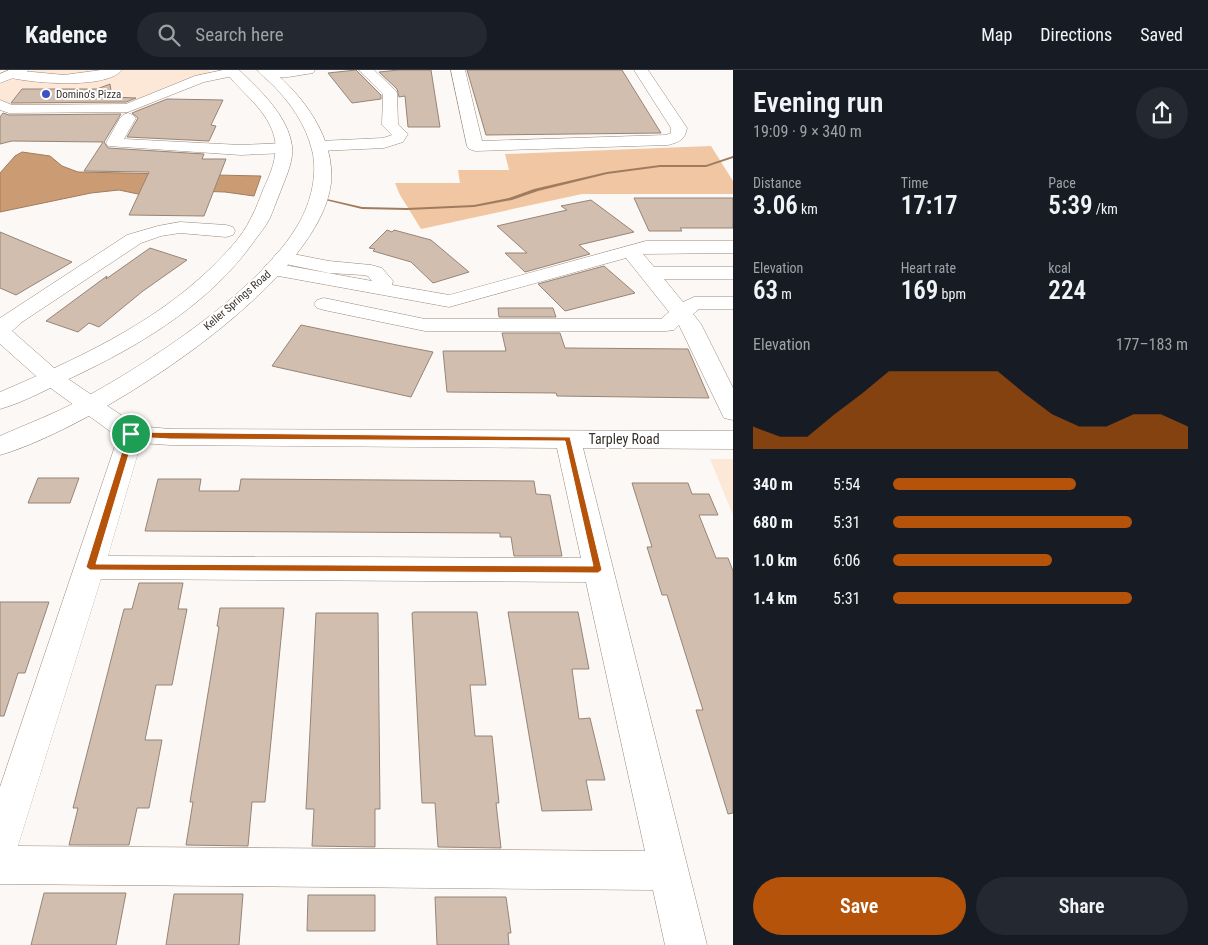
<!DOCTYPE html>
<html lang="en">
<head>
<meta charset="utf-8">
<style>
  :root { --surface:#171b24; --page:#242831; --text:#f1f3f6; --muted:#9ea1a6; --line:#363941; --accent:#b45309 }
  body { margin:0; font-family:"Roboto Condensed",sans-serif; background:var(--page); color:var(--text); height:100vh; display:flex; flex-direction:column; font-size:19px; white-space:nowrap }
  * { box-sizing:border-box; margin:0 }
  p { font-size:16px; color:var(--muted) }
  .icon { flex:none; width:28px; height:28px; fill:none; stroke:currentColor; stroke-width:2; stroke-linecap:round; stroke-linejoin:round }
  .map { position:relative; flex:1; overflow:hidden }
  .details { display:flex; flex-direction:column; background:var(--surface); width:475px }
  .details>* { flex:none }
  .pin { position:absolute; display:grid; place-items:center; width:42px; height:42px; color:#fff; margin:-21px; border:2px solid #fff; border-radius:50%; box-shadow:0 1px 5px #0007 }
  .round { display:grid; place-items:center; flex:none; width:52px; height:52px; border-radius:26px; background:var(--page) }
  .overview { display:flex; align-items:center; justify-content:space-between; height:85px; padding:0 20px }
  h1 { font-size:28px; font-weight:600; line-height:38px }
  .figures { display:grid; grid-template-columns:repeat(3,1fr); gap:8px; height:85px; padding:5px 20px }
  .figures div { display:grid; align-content:center }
  .figures b { font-size:25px; font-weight:600 }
  .figures small { font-size:14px; font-weight:400 }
  .figures p { font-size:14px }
  .chart { height:140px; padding:10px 20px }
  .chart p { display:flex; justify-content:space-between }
  .chart svg { width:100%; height:90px; margin-top:5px; fill:var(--accent); opacity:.7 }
  .button { display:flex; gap:10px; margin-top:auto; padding:10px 20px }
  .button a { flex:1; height:58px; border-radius:30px; background:var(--accent); color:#fff; font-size:20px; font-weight:600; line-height:58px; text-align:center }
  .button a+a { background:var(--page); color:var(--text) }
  ul { padding:0 20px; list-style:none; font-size:16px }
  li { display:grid; grid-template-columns:80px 60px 1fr; align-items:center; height:38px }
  li i { height:12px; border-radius:6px; background:var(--accent) }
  header { display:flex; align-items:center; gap:30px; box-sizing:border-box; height:70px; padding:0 25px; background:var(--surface); border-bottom:1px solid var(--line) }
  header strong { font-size:24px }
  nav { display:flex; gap:28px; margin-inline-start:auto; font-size:18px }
  .search { width:350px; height:45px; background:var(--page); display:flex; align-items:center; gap:12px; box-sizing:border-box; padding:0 18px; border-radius:28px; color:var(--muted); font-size:19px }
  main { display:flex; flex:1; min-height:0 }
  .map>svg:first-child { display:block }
  .built { fill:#fde8d8 }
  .green { fill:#f0c6a3 }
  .water { fill:#cb9c74; stroke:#9f7c5e }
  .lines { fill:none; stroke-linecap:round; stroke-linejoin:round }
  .stream { fill:#9f7c5e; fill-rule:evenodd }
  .building { fill:#d1beaf; stroke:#968577 }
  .minor-casing { stroke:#9a897a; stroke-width:1 }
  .major-casing { stroke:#9a897a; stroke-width:1 }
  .minor { fill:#fff; fill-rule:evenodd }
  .major { fill:#fff; fill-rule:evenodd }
  .route { fill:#b45309; stroke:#fff; fill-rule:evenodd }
  .poi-dot { fill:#3f50c3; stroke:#fff; stroke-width:2 }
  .labels { text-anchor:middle; stroke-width:4; stroke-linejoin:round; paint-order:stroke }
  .far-poi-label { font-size:11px; fill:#38312b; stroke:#fff; text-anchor:start }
  .far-street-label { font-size:11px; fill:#38312b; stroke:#fff }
  .street-label { font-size:14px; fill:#38312b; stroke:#fff }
</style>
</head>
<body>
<header>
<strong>Kadence</strong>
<div class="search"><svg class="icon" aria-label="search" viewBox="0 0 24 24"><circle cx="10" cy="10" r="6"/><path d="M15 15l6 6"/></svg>Search here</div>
<nav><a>Map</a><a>Directions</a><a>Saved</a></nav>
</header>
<main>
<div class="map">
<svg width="733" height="875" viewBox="0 0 733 875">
  <rect width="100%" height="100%" fill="#fcf8f5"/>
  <g class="built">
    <path d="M 35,0 L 208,0 L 216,7 L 162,27 L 140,41 L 0,40 L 0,14 Z"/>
    <path d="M 710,389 L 733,389 L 733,445 Z"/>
  </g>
  <path class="green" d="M 711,76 L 733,111 L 733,124 L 582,124 L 421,159 L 400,125 L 395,113 L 460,113 L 458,100 L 509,100 L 505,84 Z"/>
  <path class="water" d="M 22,82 L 50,86 L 62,96 L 78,102 L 261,106 L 254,126 L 225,122 L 197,121 L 138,124 L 119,120 L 91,123 L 0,142 L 0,103 L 15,86 Z"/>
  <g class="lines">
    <path class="stream" d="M 733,86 L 733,88 L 706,97 L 660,97 L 607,104 L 538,121 L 512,130 L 474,137 L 407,140 L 362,139 L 325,130 L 327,129 L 362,137 L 407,138 L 474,135 L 509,128 L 534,119 L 607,102 L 660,95 L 706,95 Z"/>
  </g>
  <g class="building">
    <path d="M 356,0 L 381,25 L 381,29 L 352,33 L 328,3 Z"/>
    <path d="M 399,0 L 431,0 L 440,57 L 408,57 L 405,26 L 399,27 L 397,19 L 379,2 Z"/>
    <path d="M 467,0 L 622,0 L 661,63 L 486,65 Z"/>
    <path d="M 110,14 L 112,27 L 136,28 L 126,32 L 11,33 L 22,19 L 97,19 Z"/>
    <path d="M 167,29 L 223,30 L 211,55 L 216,56 L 209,71 L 127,67 L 138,48 L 132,43 Z"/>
    <path d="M 3,43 L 9,45 L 121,44 L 104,72 L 108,78 L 204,84 L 202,89 L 226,89 L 204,146 L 129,145 L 149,102 L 84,101 L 103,72 L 12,71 L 0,74 L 0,47 Z"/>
    <path d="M 634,128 L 733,128 L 733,158 L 680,158 L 682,161 L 649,161 Z"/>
    <path d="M 591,130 L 634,162 L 579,175 L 590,184 L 525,202 L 505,183 L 527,183 L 497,156 L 567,140 L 561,136 Z"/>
    <path d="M 387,160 L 392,162 L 394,160 L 431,170 L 469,202 L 433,213 L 411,192 L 373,181 L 375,179 L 369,178 Z"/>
    <path d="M 0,162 L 72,192 L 16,225 L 0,218 Z"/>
    <path d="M 150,178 L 187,190 L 143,221 L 99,257 L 89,253 L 78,262 L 46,251 L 107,206 L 106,209 Z"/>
    <path d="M 604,196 L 635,223 L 565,241 L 538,214 Z"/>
    <path d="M 498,238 L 553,238 L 556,247 L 499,247 Z"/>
    <path d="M 301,255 L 397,275 L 433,282 L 411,327 L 272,296 Z"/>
    <path d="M 502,263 L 560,263 L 565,278 L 688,279 L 709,328 L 557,326 L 556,323 L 447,322 L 443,281 L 506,281 Z"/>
    <path d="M 38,408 L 79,408 L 70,433 L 28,433 Z"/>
    <path d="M 158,409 L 201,409 L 199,421 L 239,421 L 241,409 L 534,411 L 536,424 L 550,425 L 562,486 L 514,486 L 511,467 L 500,467 L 500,463 L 145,461 Z"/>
    <path d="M 632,413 L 688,413 L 692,424 L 709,424 L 718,445 L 699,445 L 716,488 L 728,488 L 733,501 L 733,743 L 728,744 L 696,640 L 703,640 L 667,525 L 662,525 L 647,477 L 652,477 Z"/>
    <path d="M 139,513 L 183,513 L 178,539 L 187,539 L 172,615 L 156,615 L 145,670 L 162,670 L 149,738 L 137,738 L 129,775 L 69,775 L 78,738 L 73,738 L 124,539 L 132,539 Z"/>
    <path d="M 0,532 L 49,532 L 25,603 L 18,603 L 4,646 L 0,646 Z"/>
    <path d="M 220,538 L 284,538 L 265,732 L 252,732 L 248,776 L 186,775 L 193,732 L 190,732 L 219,557 L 217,556 Z"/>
    <path d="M 414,542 L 477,542 L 486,615 L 470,615 L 475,666 L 492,666 L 499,733 L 496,733 L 501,778 L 438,777 L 435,733 L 422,733 L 412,543 Z"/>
    <path d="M 508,542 L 578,542 L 589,599 L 572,599 L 579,649 L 590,648 L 605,710 L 586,710 L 592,740 L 542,741 Z"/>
    <path d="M 316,543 L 378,543 L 380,739 L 375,739 L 375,777 L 312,776 L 314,739 L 306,739 Z"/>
    <path d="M 44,823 L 126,823 L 116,875 L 31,875 Z"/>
    <path d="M 174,824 L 243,824 L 239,875 L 166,875 Z"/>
    <path d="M 308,825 L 375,825 L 375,861 L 307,861 Z"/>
    <path d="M 435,827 L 506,827 L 511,863 L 508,863 L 509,875 L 437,875 Z"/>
  </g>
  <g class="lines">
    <g class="minor-casing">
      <g id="minor">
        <path d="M 12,0 L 64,5 L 101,0 L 122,0 C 106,20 30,13 7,7 L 5,4 Z"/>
        <path d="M 223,0 L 238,0 L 240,2 L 238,5 L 204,12 L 128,42 L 9,43 L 0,40 L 0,30 L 12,35 L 126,34 L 195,6 Z"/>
        <path d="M 269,0 L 315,0 L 313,3 L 288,7 L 264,7 L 262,4 Z"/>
        <path d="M 359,0 L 374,0 L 395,20 L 397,23 L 398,54 L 408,64 L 403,72 L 384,78 L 320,81 L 314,79 L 312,76 L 314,73 L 320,71 L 383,68 L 392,65 L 382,55 L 383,24 Z"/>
        <path d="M 451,0 L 465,0 L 482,71 L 666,65 L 671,63 L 671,58 L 634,0 L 648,0 L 687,58 C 685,70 679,72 668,75 L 475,81 L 469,79 L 467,76 Z"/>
        <path d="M 128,43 L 133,45 L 136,48 L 124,69 L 241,75 L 284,73 L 290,75 L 292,78 L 290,81 L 284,83 L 241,85 L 108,76 L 106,73 L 120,48 L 123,45 Z"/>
        <path d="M 180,152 L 226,155 L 233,157 L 235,161 L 233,165 L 226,167 L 180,163 L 161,166 L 141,173 L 22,252 L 12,261 L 61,304 L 137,356 L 170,359 L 733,361 L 733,379 L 583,378 L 707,875 L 665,875 L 653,820 L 0,814 L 0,717 L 118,367 L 45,314 L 0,274 L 0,248 L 127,165 L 158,156 ZM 141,373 L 170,375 L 557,378 L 581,488 L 108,486 ZM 101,509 L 586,512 L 645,781 L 18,776 Z"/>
        <path d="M 646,171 L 733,171 L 733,183 L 643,184 L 654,197 L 733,197 L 733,209 L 664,209 L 683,232 L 694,227 L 733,227 L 733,239 L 699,239 L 693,244 L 701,254 L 733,318 L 733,350 L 724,348 L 721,342 L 679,255 L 674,260 L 666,261 L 425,261 L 324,240 L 317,238 L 314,234 L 317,230 L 324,228 L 425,249 L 661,249 L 669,242 L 626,188 L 449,237 L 273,205 L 266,203 L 263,199 L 266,195 L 273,193 L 372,211 L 368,206 L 363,205 L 329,203 L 276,192 L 273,188 L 276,184 L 283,182 L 329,191 L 371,195 L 382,198 L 393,211 L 392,215 L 449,225 Z"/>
      </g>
    </g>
    <g class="major-casing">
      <g id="major">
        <path d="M 9,0 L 28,0 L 26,3 L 0,13 L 0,4 Z"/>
        <path d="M 224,0 L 239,0 C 260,20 288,46 292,76 C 294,90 286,107 281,120 C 277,129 274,139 270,148 C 266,156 260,163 255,170 C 211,233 141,275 73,307 C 49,318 25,332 0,339 L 0,322 C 75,290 152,255 211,198 C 226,183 242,167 251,148 C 256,139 259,130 263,120 C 270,105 278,87 275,70 C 269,40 241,23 224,0 Z"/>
        <path d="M 257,0 L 272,0 C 304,27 335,68 331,113 C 320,215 92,359 0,385 L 0,366 C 27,354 54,344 80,330 C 146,295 262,219 299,153 C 311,132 318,104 312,80 C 306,55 291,34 274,16 C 268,10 262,6 257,0 Z"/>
      </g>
    </g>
    <use href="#minor" class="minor"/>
    <use href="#major" class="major"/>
  </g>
  <path class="route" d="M 128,362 L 570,367 L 602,500 L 598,503 L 90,500 L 86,497 ZM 134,367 L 170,369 L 565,371 L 593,496 L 96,494 Z"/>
  <circle class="poi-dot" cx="46" cy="24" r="5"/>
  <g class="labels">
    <g class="far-poi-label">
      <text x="56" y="28">Domino's Pizza</text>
    </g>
    <g class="far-street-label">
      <text transform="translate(237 230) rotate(-41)" y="4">Keller Springs Road</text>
    </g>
    <g class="street-label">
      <text x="624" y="374">Tarpley Road</text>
    </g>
  </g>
</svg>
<div class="pin" style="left:131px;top:364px;background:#1e9e55"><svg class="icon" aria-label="arrive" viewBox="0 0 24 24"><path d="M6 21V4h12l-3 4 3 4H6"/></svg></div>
</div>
<section class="details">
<div class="overview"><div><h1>Evening run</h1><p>19:09 · 9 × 340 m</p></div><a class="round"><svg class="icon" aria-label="share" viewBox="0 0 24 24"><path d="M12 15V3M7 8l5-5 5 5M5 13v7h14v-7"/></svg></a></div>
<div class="figures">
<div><p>Distance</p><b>3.06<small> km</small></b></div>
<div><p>Time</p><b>17:17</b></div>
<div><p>Pace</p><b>5:39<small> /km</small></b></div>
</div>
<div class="figures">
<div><p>Elevation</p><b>63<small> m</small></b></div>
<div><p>Heart rate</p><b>169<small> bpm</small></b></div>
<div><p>kcal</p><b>224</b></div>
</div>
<div class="chart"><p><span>Elevation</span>177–183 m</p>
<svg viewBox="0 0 160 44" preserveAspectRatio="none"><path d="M0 44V33L10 38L20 38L30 27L40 17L50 6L60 6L70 6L80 6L90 6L100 17L110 27L120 33L130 33L140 27L150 27L160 33V44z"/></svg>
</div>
<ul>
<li><b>340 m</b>5:54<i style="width:62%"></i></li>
<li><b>680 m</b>5:31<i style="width:81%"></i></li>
<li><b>1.0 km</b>6:06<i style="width:54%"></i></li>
<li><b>1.4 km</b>5:31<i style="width:81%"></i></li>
</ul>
<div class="button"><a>Save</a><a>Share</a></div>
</section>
</main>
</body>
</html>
